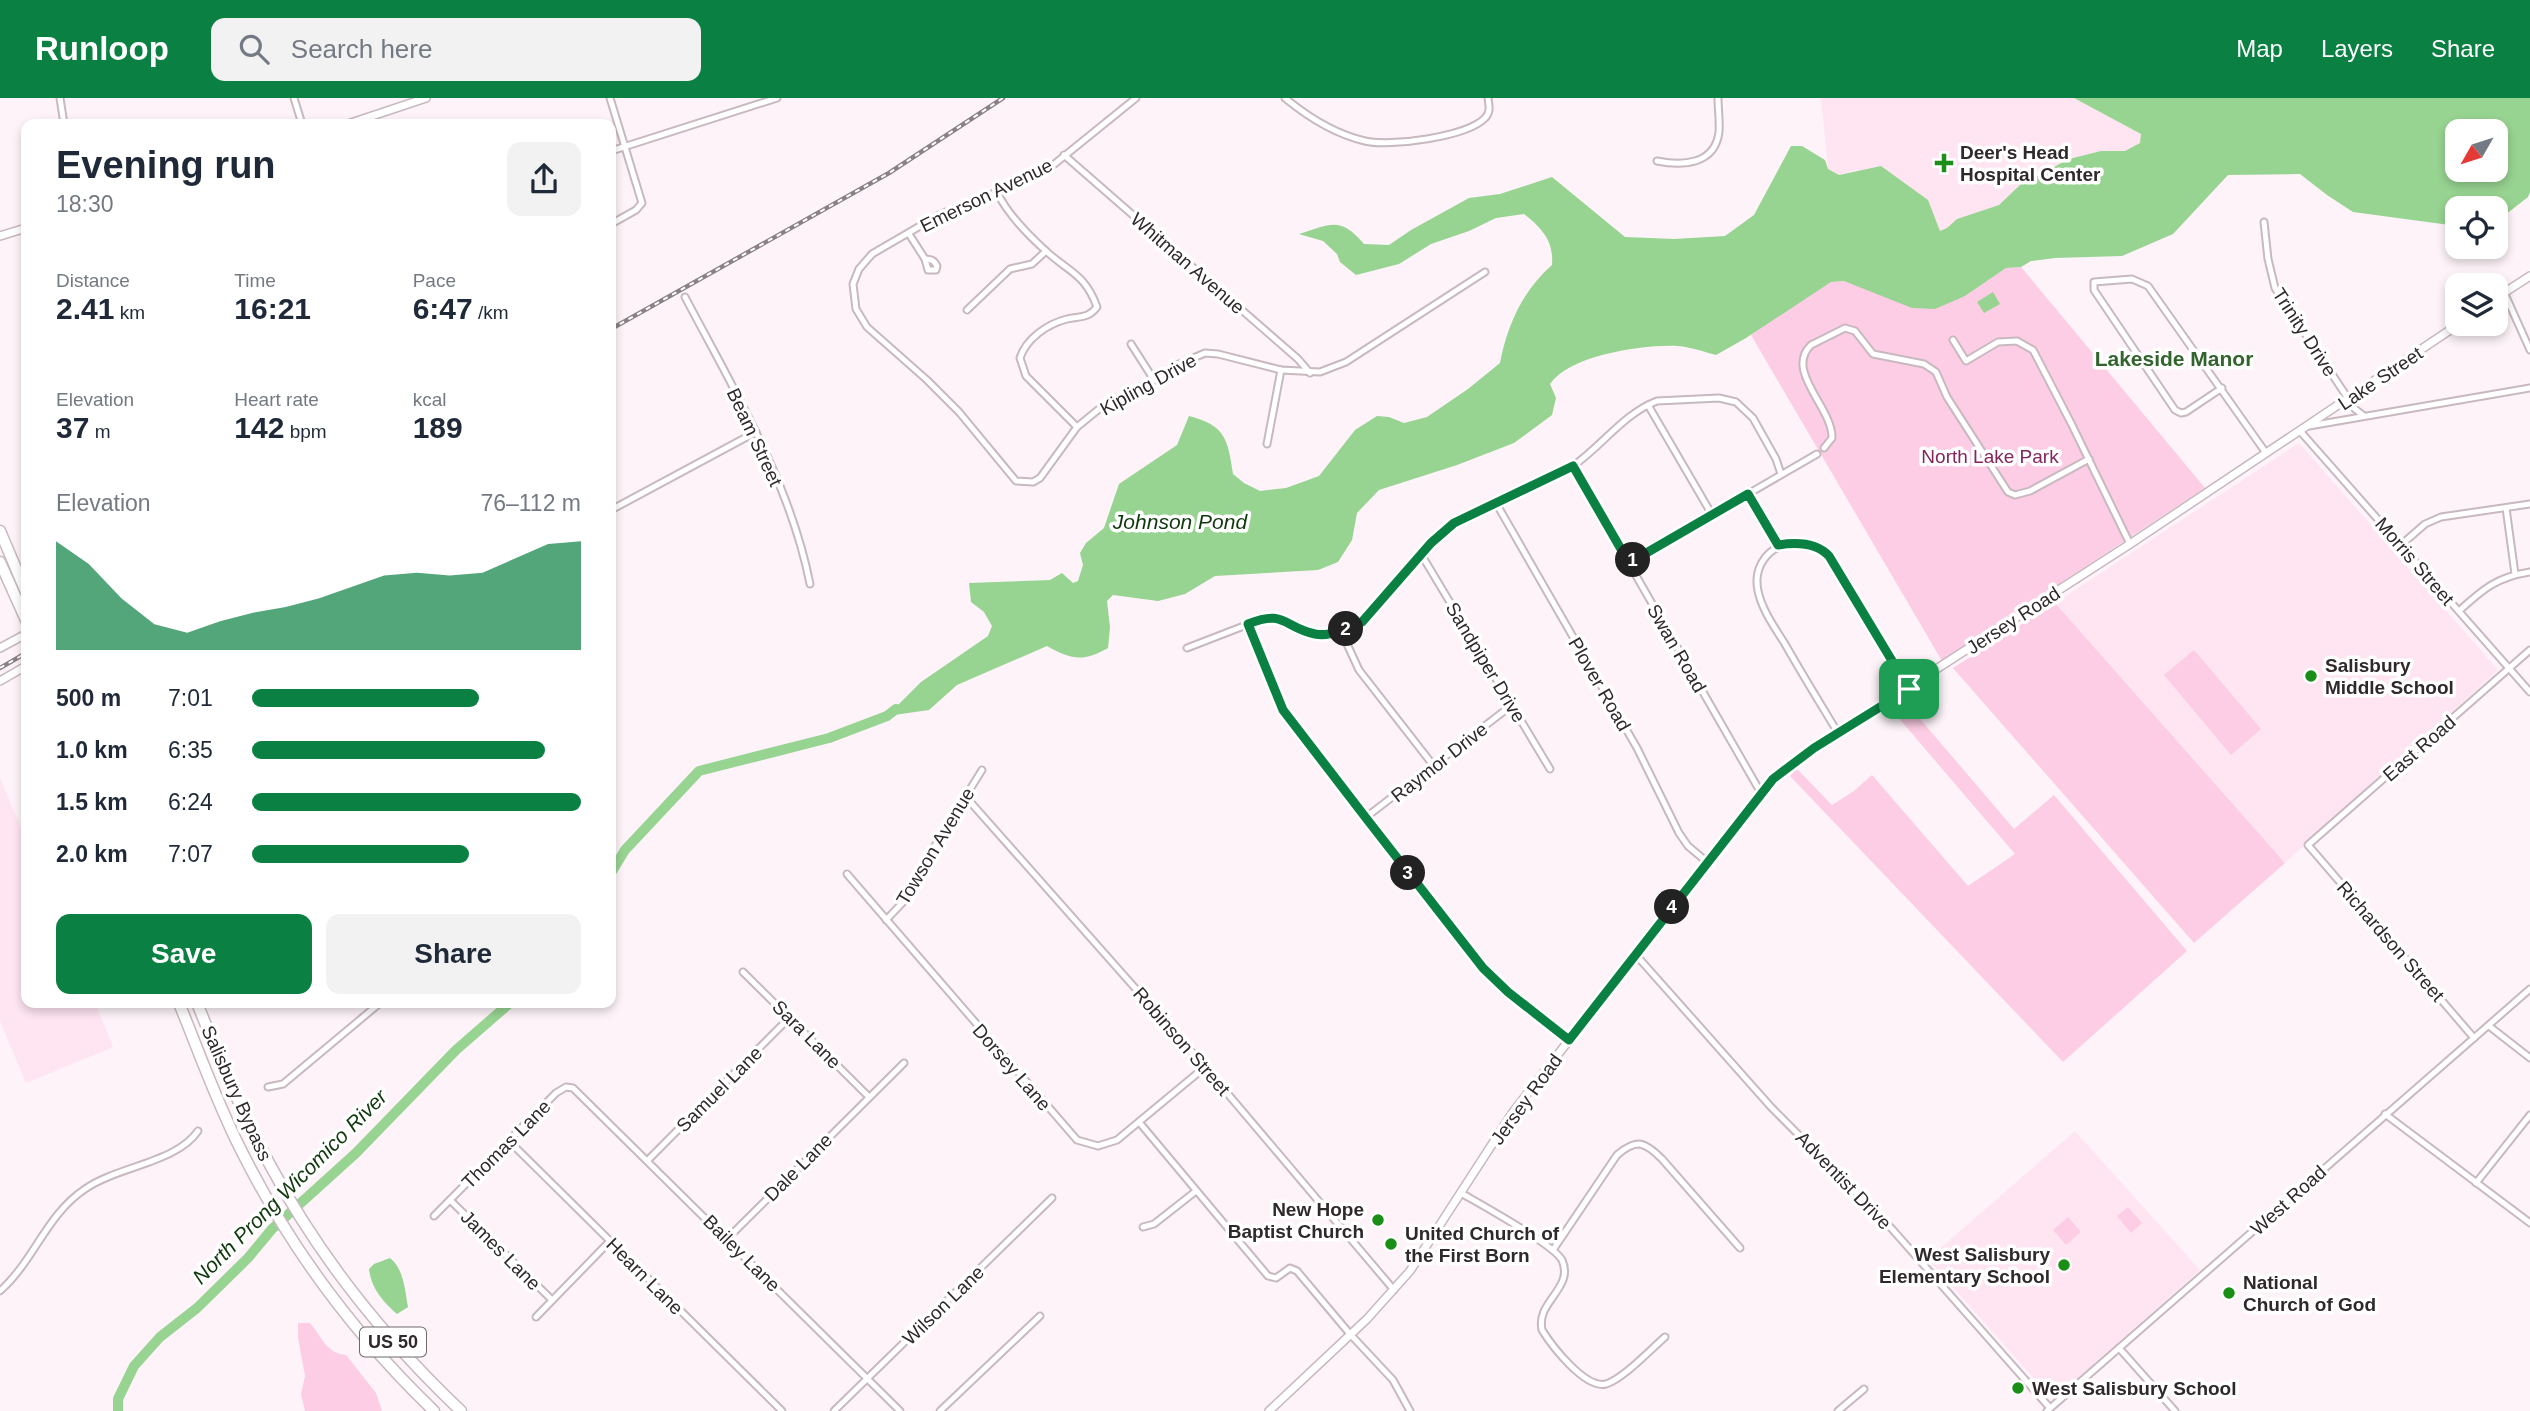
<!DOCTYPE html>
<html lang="en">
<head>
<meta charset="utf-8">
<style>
  :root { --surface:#fff; --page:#f2f2f3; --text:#1f2937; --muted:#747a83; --accent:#0b8043 }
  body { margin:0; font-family:Helvetica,sans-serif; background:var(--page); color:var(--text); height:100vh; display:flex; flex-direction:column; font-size:26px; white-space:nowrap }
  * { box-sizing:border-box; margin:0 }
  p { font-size:23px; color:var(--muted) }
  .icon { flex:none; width:38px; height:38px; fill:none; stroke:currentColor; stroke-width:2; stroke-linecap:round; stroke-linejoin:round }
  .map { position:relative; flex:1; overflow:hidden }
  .panel { position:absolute; left:21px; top:21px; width:595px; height:889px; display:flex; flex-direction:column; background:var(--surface); border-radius:14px; box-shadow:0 4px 10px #0003 }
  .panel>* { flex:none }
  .needle { width:46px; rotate:231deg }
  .fabs { position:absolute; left:2445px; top:21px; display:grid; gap:14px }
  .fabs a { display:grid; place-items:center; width:63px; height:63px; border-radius:14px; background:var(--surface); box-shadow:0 4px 10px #0003; font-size:35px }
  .pin { position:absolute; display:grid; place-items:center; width:60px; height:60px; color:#fff; margin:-30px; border-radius:14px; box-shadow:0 4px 10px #0006 }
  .km { position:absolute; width:35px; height:35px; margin:-18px; border-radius:50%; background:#222; color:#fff; font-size:19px; line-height:35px; text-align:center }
  .round { display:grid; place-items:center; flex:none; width:74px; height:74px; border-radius:14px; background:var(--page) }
  .summary { display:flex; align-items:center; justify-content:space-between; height:119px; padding:0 35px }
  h1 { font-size:38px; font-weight:800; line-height:52px }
  .stats { display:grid; grid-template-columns:repeat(3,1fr); gap:10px; height:119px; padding:7px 35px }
  .stats div { display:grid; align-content:center }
  .stats b { font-size:30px; font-weight:800 }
  .stats small { font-size:19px; font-weight:400 }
  .stats p { font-size:19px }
  .chart { height:196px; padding:14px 35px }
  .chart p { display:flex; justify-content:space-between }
  .chart svg { width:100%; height:126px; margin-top:7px; fill:var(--accent); opacity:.7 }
  .cta { display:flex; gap:14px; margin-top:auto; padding:14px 35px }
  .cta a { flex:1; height:80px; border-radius:14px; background:var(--accent); color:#fff; font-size:28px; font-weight:800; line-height:80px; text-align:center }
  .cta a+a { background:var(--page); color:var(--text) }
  ul { padding:0 35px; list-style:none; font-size:23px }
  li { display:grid; grid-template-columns:112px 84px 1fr; align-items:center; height:52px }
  li i { height:18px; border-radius:9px; background:var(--accent) }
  header { display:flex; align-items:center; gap:42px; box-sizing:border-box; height:98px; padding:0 35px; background:var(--accent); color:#fff }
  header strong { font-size:33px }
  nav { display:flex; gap:38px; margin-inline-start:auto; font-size:24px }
  .search { width:490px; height:63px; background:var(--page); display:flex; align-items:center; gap:18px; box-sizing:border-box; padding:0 24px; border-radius:14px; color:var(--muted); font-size:26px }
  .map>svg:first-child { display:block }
  .built { fill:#fee5f1 }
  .green { fill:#fccde4 }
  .water { fill:#97d391; fill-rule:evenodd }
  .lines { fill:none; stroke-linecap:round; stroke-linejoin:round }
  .river { stroke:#97d391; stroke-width:10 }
  .minor-casing { stroke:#c8b8c0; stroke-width:9 }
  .tertiary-casing { stroke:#c8b8c0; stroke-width:10 }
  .motorway-casing { stroke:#c8b8c0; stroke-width:13 }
  .minor { stroke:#fff; stroke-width:5 }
  .tertiary { stroke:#fff; stroke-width:7 }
  .motorway { stroke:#fff; stroke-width:10 }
  .rail-casing { stroke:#898185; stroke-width:4.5 }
  .rail { stroke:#fff; stroke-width:2; stroke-dasharray:5; stroke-linecap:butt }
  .route-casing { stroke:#fff; stroke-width:14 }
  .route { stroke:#0b8043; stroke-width:9 }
  .poi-dot { fill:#1a8e17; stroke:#fff; stroke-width:2.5 }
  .labels { text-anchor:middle; stroke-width:7; stroke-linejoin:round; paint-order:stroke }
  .shield { fill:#fff; stroke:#6d696b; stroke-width:2 }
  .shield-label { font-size:18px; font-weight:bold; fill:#2f292c }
  .poi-label { font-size:19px; font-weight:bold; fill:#2f292c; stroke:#fff; text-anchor:start }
  .street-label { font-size:19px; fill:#2f292c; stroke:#fff }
  .park-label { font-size:19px; fill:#82265d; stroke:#fff }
  .neighbourhood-label { font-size:21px; font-weight:bold; fill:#32642e; stroke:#fff }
  .water-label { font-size:21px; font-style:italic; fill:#0f390d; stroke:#fff }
</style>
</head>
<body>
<header>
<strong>Runloop</strong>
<div class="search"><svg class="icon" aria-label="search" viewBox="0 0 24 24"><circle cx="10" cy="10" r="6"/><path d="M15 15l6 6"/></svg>Search here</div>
<nav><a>Map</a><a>Layers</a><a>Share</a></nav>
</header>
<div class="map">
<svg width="2530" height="1313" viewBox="0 0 2530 1313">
  <rect width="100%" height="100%" fill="#fdf3f8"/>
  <g class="built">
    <path d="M 1821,0 L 2074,0 L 2141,36 L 2140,45 L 2125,53 L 2101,53 L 2069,61 L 2020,87 L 1999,107 L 1957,121 L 1947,130 L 1939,133 L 1928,102 L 1856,72 L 1839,77 L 1828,71 Z"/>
    <path d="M 2299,345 L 2498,572 L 2285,765 L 2055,505 Z"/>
    <path d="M 0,680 L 26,742 L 26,905 L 95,905 L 113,949 L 26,985 L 0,923 Z"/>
    <path d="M 2075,1033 L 2200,1172 L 2053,1302 L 1928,1161 Z"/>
  </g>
  <g class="green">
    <path d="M 2021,169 L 2205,390 L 1942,563 L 1751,237 L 1778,217 L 1831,184 L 1844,183 L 1852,186 L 1965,198 L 2006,170 Z"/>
    <path d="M 2055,505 L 2285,765 L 2194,845 L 1953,570 Z"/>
    <path d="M 2194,552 L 2261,631 L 2231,657 L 2164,577 Z"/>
    <path d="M 1904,602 L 2014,731 L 2054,697 L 2187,853 L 2063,964 L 1790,678 L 1797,671 L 1832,707 L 1854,693 L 1872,677 L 1968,788 L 2015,756 L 1891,611 Z"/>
    <path d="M 2128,1109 L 2142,1125 L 2131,1135 L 2117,1118 Z"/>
    <path d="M 2068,1119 L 2081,1134 L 2066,1147 L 2053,1132 Z"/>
    <path d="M 298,1225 L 310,1225 C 321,1238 327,1256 346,1257 L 376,1295 L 382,1313 L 305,1313 L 301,1296 L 305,1278 L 298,1240 Z"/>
  </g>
  <g class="water">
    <path d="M 2074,0 L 2530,0 L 2530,94 L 2528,99 L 2496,124 L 2496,110 L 2457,110 L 2457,128 L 2353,114 L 2327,97 L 2300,76 L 2228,77 L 2173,136 L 2122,158 L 2055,160 L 2031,163 L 2021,169 L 2006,170 L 1965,198 L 1935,211 L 1912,210 L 1844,183 L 1831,184 L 1746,240 L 1716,257 C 1704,254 1691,249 1678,248 C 1645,246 1569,257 1550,286 L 1556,300 L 1552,317 L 1514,345 L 1457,367 L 1379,392 L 1357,415 L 1352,442 L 1338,464 L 1318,472 L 1215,478 L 1185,496 L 1158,503 L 1113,497 L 1107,503 L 1110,529 L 1108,550 C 1083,564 1072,562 1047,548 L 957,587 L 929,612 L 887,618 L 921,584 L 988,538 L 992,528 L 984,514 L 971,504 L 969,485 L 1050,482 L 1062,475 L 1073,485 L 1078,483 L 1083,467 L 1080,455 L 1086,445 L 1104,430 L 1119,386 L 1177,347 L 1189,318 C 1225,327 1228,341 1233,376 L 1244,385 L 1260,393 L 1286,390 L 1319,378 L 1355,332 L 1377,318 L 1389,319 L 1404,325 L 1427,319 L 1468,291 L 1500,265 C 1507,228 1523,192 1552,167 C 1554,143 1542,130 1524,116 L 1496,120 L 1469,133 L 1431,146 L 1399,166 L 1356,177 L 1340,164 L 1337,156 L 1323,143 L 1299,136 C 1331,126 1340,118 1364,146 L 1389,147 L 1411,132 L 1469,100 L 1500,96 L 1552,79 L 1625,139 L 1674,141 L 1725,138 L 1754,117 L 1791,48 L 1802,48 L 1825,62 L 1828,71 L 1839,77 L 1881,68 L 1928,102 L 1940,133 L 1947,130 L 1957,121 L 1999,107 L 2020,87 L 2069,61 L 2101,53 L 2125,53 L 2140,45 L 2141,36 ZM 2496,33 L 2496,72 L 2457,72 L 2457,33 Z"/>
    <path d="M 1993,194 L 2000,206 L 1984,215 L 1977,204 Z"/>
    <path d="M 390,1160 C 404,1171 405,1193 408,1209 L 397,1216 C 383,1204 371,1190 369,1171 L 374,1166 Z"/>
  </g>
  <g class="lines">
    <g class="river">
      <path d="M 611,775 L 625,752 L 699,673 L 829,640 L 887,618 L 896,611"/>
      <path d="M 118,1313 L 118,1301 L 134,1268 L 160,1239 L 197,1210 L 248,1160 L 272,1131 L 356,1055 L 456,952 L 510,905"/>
    </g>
    <g class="minor-casing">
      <g id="minor">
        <path d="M 60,0 L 64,26"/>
        <path d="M 294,0 L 302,26"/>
        <path d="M 610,0 L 642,105 L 636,112 L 611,126"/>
        <path d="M 1136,0 L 1052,68 L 997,94 L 939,117 L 872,156 L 859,171 L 853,186 L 856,211 L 867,229 L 927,282 L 959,314 L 1016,383 L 1033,384 L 1040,380 L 1077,329 L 1104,307 L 1154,282 L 1177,267 L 1205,255 L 1218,256 L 1281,272 L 1320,274 L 1346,264 L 1485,174"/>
        <path d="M 1285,0 C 1308,19 1335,36 1365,43 C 1389,49 1467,39 1485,20 C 1491,14 1489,7 1488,0"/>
        <path d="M 611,53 L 777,0"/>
        <path d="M 1064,57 L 1298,261 L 1310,275"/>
        <path d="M 1657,63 C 1682,68 1715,67 1719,34 C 1720,23 1718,11 1718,0"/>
        <path d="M 997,94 C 1008,117 1027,136 1046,153 C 1070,175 1085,176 1097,209 C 1088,221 1079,218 1067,221 C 1047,226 1026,241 1020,260 L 1026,278 L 1077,329"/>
        <path d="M 2264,124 L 2268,161 L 2275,190 L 2355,311 L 2364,318"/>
        <path d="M 909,136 L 925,161"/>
        <path d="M 925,161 C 931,161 934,162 937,168 L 936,172 L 928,172 Z"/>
        <path d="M 2504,194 L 2530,252"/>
        <path d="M 685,199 C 733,290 790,384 810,486"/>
        <path d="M 967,212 L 1010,171 L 1032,166 L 1046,153"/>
        <path d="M 1953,242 L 1966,263 L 1998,244 L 2017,243 L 2033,252 L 2071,325 L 2130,446"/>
        <path d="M 1131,246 L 1154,282"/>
        <path d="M 2222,290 L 2186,314 L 2181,315 L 2175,312 L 2094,192 L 2094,184 L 2132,181 L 2148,188 L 2266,355"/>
        <path d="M 1648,307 L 1711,415"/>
        <path d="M 2309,328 L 2530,290"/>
        <path d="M 2300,333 L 2530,594"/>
        <path d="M 1267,346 L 1281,272"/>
        <path d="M 1824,350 L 1832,340 C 1833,310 1784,273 1811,247 L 1845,230 L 1855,233 L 1873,256 L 1924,266 L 1936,274 L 1947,299 L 2008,394 L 2015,397 L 2030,393 L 2089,361"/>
        <path d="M 1573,368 L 1761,695"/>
        <path d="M 1748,396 L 1778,447"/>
        <path d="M 1496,405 L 1637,650 L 1679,735 L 1688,748 L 1707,764"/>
        <path d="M 2506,410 L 2515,476"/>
        <path d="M 611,412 L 756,334"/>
        <path d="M 2401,447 L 2425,426 L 2441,419 L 2530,406"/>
        <path d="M 1421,456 L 1550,671"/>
        <path d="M 1629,465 L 1817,356"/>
        <path d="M 2459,513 C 2483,491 2497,479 2530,474"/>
        <path d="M 1248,526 L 1283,612 L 1365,720 L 1483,870 L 1508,894 L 1569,942"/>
        <path d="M 1341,533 L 1359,572 L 1433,667"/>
        <path d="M 1187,550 L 1262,521 C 1281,518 1292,528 1309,534 C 1326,540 1346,532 1362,524 C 1388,494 1420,448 1452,426 C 1489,401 1536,392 1573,368 C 1602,348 1623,316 1657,303 L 1719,300 L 1736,304 L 1753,320 L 1776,361 L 1781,376"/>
        <path d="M 1838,635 C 1820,605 1802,576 1785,546 C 1775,530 1762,512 1758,493 C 1749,450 1802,428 1829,458 L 1909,591"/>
        <path d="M 965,698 L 1205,969 L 1394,1192"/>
        <path d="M 1365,720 L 1512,607"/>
        <path d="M 847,776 L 1077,1042 L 1098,1048 L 1117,1042 L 1205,969"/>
        <path d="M 886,822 L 906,801 L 928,759 L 982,672"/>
        <path d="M 1636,857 L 1771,1009 L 1892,1131 L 2050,1310"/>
        <path d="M 743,874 L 869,999"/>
        <path d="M 2489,928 L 2530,960"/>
        <path d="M 2474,940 L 2308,747 L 2530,552"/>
        <path d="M 268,989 L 283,986 L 380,905"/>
        <path d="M 2385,1016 L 2530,1125"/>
        <path d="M 1139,1024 L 1268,1178 L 1276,1180 L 1290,1170 L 1297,1173 L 1350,1236 L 1393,1282 L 1410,1313"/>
        <path d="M 509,1043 L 782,1313"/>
        <path d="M 648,1062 L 790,919"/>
        <path d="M 2476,1085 L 2530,1017"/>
        <path d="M 1461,1095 C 1480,1106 1553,1146 1562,1162 C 1566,1171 1565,1180 1560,1188 C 1552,1203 1538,1213 1542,1232 C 1552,1248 1585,1291 1606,1286 C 1623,1281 1651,1251 1665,1239"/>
        <path d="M 450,1102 L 552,1202"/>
        <path d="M 434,1118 L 556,995 L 566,989 L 573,990 L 900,1313"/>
        <path d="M 1143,1129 L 1154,1126 L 1196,1093"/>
        <path d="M 727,1141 L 904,965"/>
        <path d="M 1553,1152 L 1617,1057 C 1637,1040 1645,1044 1662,1061 L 1740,1150"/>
        <path d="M 0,1193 C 34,1163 46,1117 85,1091 C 118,1068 176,1065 198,1033"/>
        <path d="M 536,1219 L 610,1143"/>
        <path d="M 2119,1250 L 2175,1313"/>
        <path d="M 834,1313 L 1052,1100"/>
        <path d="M 940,1313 L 1040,1218"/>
        <path d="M 1838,1313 L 1864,1291"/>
        <path d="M 2047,1313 L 2530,891"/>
      </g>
    </g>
    <g class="tertiary-casing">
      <g id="tertiary">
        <path d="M 348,26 L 426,0"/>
        <path d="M 0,138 L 26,130"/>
        <path d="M 2496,200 L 2530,178"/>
        <path d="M 0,550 L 26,536"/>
        <path d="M 0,583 L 26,568"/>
        <path d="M 1269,1313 L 1367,1221 L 1410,1173 L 1513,1014 L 1773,681 L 1814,650 L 2130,446 L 2459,226"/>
      </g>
    </g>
    <g class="motorway-casing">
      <g id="motorway">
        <path d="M 0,433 L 26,494"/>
        <path d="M 0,464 L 26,522"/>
        <path d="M 179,905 C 199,954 217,1005 241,1052 C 290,1150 356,1238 434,1313"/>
        <path d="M 197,905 C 219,959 241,1014 269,1065 C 319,1159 384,1240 461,1313"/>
      </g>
    </g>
    <use href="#minor" class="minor"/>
    <use href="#tertiary" class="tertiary"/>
    <use href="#motorway" class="motorway"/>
    <g class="rail-casing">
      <g id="rail">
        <path d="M 611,231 L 889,75 L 1003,0"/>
        <path d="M 0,570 L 26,555"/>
      </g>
    </g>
    <use href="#rail" class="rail"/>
  </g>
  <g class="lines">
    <g class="route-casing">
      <path id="route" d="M 1573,368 L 1629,465 L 1748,396 L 1778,447 C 1796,444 1816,444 1829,458 L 1909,591 L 1814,650 L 1773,681 L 1569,942 L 1508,894 L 1483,870 L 1366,720 L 1283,612 L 1248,526 C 1285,511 1283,529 1315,536 C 1330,539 1348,531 1362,524 L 1431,445 L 1454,425 Z"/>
    </g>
    <use href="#route" class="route"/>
  </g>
  <g class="poi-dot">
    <path d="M1940.5 54.5h7v7h7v7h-7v7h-7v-7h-7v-7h7z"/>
    <circle cx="2311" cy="578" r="7"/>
    <circle cx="1378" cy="1122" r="7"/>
    <circle cx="1391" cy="1146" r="7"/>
    <circle cx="2064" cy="1167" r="7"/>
    <circle cx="2229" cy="1195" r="7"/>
    <circle cx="2018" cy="1290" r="7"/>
  </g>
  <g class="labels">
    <rect class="shield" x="360" y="1229.5" width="66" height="29" rx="5"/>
    <g class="shield-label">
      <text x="393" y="1250">US 50</text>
    </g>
    <g class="poi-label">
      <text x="1960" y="61">Deer's Head<tspan x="1960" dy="22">Hospital Center</tspan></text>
      <text x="2325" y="574">Salisbury<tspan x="2325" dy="22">Middle School</tspan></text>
      <text x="1364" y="1118" text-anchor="end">New Hope<tspan x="1364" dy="22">Baptist Church</tspan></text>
      <text x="1405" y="1142">United Church of<tspan x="1405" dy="22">the First Born</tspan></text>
      <text x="2050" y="1163" text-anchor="end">West Salisbury<tspan x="2050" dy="22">Elementary School</tspan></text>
      <text x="2243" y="1191">National<tspan x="2243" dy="22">Church of God</tspan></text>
      <text x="2032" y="1297">West Salisbury School</text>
    </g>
    <g class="street-label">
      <text transform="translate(986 97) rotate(-26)" y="7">Emerson Avenue</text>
      <text transform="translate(1188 165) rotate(41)" y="7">Whitman Avenue</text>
      <text transform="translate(2305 234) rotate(57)" y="7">Trinity Drive</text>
      <text transform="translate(2380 280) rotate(-34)" y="7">Lake Street</text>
      <text transform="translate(1148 286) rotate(-29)" y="7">Kipling Drive</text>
      <text transform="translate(755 339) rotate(65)" y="7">Beam Street</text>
      <text transform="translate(2415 463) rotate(49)" y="7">Morris Street</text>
      <text transform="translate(2013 522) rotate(-33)" y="7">Jersey Road</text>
      <text transform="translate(1677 550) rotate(60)" y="7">Swan Road</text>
      <text transform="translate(1486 564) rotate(59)" y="7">Sandpiper Drive</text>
      <text transform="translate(1600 586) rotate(60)" y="7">Plover Road</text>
      <text transform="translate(2419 650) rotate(-41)" y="7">East Road</text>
      <text transform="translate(1439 664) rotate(-38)" y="7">Raymor Drive</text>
      <text transform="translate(935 748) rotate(-59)" y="7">Towson Avenue</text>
      <text transform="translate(2391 843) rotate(49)" y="7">Richardson Street</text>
      <text transform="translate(807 936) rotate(45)" y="7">Sara Lane</text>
      <text transform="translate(1182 943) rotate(49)" y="7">Robinson Street</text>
      <text transform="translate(1012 969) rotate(49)" y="7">Dorsey Lane</text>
      <text transform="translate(719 991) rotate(-45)" y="7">Samuel Lane</text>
      <text transform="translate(237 995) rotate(66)" y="7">Salisbury Bypass</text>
      <text transform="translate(1526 1001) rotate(-54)" y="7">Jersey Road</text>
      <text transform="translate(506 1046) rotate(-45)" y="7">Thomas Lane</text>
      <text transform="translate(798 1069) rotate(-45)" y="7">Dale Lane</text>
      <text transform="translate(1844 1082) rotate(46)" y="7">Adventist Drive</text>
      <text transform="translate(2288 1102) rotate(-42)" y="7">West Road</text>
      <text transform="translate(501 1152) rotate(45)" y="7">James Lane</text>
      <text transform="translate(742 1155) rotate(45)" y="7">Bailey Lane</text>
      <text transform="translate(645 1178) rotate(45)" y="7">Hearn Lane</text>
      <text transform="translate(943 1207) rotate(-44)" y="7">Wilson Lane</text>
    </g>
    <g class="park-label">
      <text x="1990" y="365">North Lake Park</text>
    </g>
    <g class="neighbourhood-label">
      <text x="2174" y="268">Lakeside Manor</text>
    </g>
    <g class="water-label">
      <text x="1180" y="431">Johnson Pond</text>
      <text transform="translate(290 1089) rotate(-45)" y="7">North Prong Wicomico River</text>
    </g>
  </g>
</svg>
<div class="fabs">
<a><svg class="needle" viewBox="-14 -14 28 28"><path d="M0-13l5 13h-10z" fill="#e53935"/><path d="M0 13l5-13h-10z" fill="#747a83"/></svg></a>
<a><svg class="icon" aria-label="locate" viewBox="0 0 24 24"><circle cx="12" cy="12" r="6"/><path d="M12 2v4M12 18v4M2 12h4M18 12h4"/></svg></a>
<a><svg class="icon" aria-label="layers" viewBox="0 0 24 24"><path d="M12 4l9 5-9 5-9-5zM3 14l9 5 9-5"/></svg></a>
</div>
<div class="pin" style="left:1909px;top:591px;background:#1e9e55"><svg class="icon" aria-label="arrive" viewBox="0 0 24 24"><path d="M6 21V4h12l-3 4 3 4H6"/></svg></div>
<b class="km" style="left:1633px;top:462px">1</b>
<b class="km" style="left:1346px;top:531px">2</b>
<b class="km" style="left:1408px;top:775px">3</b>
<b class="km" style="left:1672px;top:809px">4</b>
<section class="panel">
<div class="summary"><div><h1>Evening run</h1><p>18:30</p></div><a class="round"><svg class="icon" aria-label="share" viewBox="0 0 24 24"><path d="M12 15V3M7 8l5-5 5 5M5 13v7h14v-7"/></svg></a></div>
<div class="stats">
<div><p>Distance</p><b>2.41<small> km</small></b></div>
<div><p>Time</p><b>16:21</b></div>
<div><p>Pace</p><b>6:47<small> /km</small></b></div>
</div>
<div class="stats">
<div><p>Elevation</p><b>37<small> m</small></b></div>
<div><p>Heart rate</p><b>142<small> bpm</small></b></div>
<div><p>kcal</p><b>189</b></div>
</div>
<div class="chart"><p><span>Elevation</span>76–112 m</p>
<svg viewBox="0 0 160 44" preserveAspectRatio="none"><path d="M0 44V6L10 14L20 26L30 35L40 38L50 34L60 31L70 29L80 26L90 22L100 18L110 17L120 18L130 17L140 12L150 7L160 6V44z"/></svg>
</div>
<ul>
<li><b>500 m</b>7:01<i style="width:69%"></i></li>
<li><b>1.0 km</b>6:35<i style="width:89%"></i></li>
<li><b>1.5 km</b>6:24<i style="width:100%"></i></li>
<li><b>2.0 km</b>7:07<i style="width:66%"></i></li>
</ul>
<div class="cta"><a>Save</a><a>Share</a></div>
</section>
</div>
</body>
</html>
